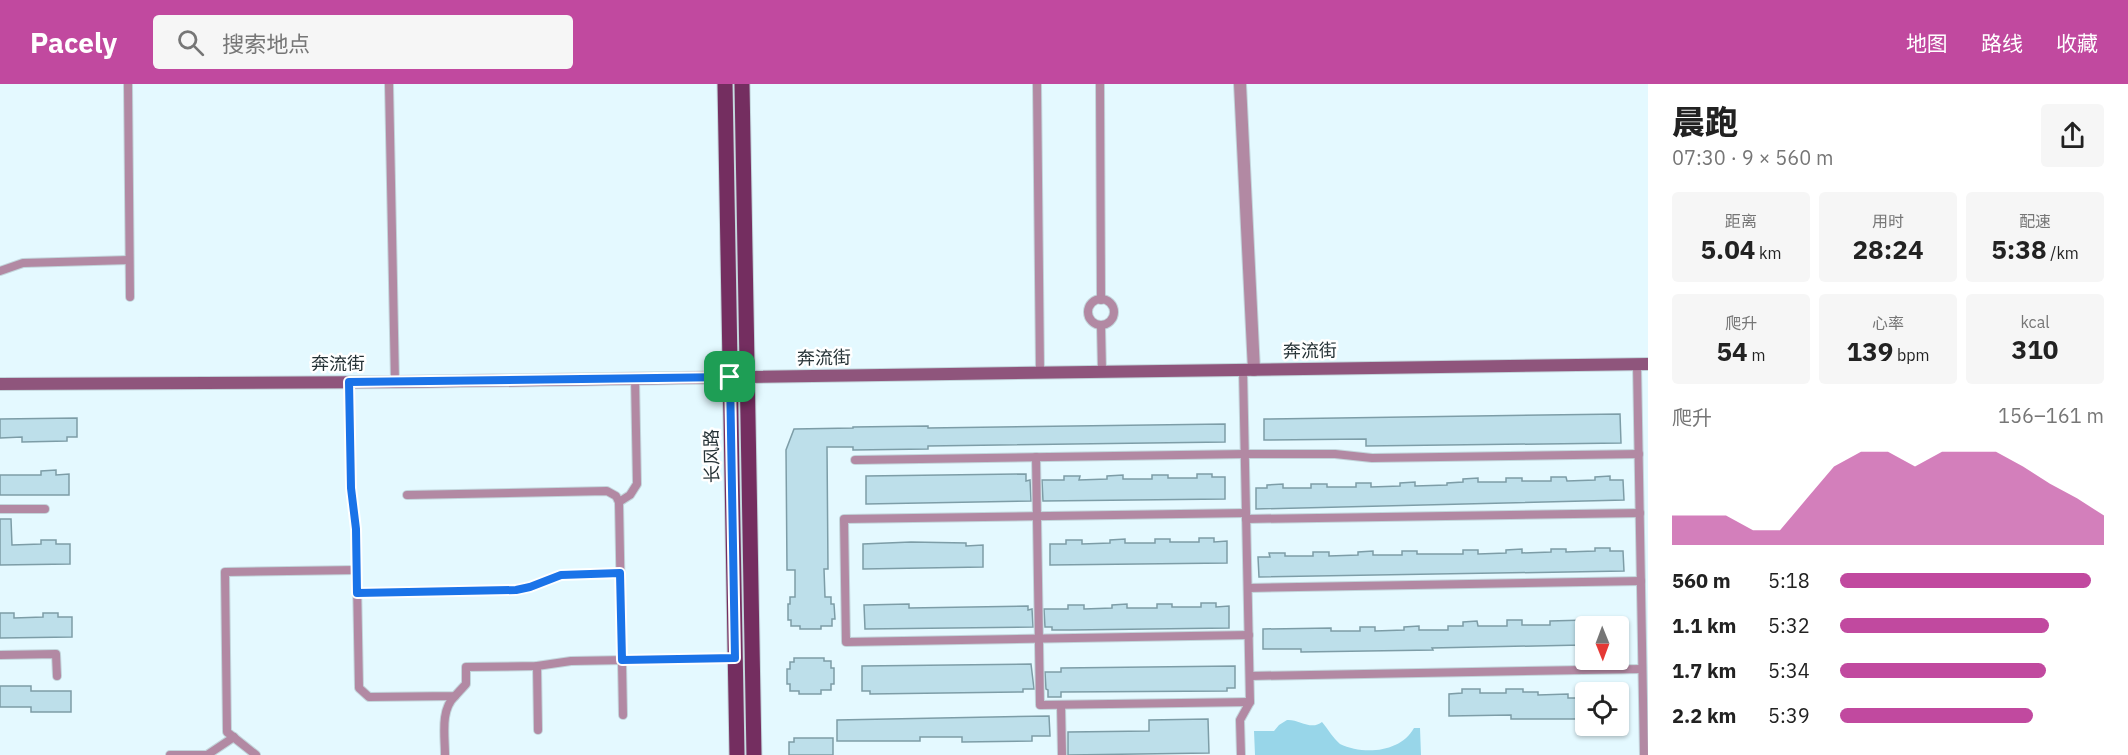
<!DOCTYPE html>
<html lang="zh">
<head>
<meta charset="utf-8">
<style>
  :root { --surface:#fff; --page:#f6f6f6; --text:#222; --muted:#767676; --accent:#c1499f }
  body { margin:0; font-family:"IBM Plex Sans","Noto Sans SC",sans-serif; background:var(--page); color:var(--text); height:100vh; display:flex; flex-direction:column; font-size:22px; white-space:nowrap }
  * { box-sizing:border-box; margin:0 }
  p { font-size:20px; color:var(--muted) }
  .icon { flex:none; width:33px; height:33px; fill:none; stroke:currentColor; stroke-width:2; stroke-linecap:round; stroke-linejoin:round }
  .map { position:relative; flex:1; overflow:hidden }
  .details { display:flex; flex-direction:column; background:var(--surface); width:480px }
  .details>* { flex:none }
  .needle { width:39px; rotate:179deg }
  .fabs { position:absolute; left:1575px; top:532px; display:grid; gap:12px }
  .fabs a { display:grid; place-items:center; width:54px; height:54px; border-radius:6px; background:var(--surface); box-shadow:0 2px 4px #0004; font-size:30px }
  .pin { position:absolute; display:grid; place-items:center; width:51px; height:51px; color:#fff; margin:-26px; border-radius:12px; box-shadow:0 3px 9px #0006 }
  .round { display:grid; place-items:center; flex:none; width:63px; height:63px; border-radius:6px; background:var(--page) }
  .head { display:flex; align-items:center; justify-content:space-between; height:102px; padding:0 24px }
  h1 { font-size:33px; font-weight:800; line-height:45px }
  .figures { display:grid; grid-template-columns:repeat(3,1fr); gap:9px; height:102px; padding:6px 24px }
  .figures div { display:grid; align-content:center; border-radius:6px; background:var(--page); text-align:center }
  .figures b { font-size:26px; font-weight:800 }
  .figures small { font-size:16px; font-weight:400 }
  .figures p { font-size:16px }
  .chart { height:168px; padding:12px 24px }
  .chart p { display:flex; justify-content:space-between }
  .chart svg { width:100%; height:108px; margin-top:6px; fill:var(--accent); opacity:.7 }
  ul { padding:0 24px; list-style:none; font-size:20px }
  li { display:grid; grid-template-columns:96px 72px 1fr; align-items:center; height:45px }
  li i { height:15px; border-radius:8px; background:var(--accent) }
  header { display:flex; align-items:center; gap:36px; box-sizing:border-box; height:84px; padding:0 30px; background:var(--accent); color:#fff }
  header strong { font-size:28px }
  nav { display:flex; gap:33px; margin-inline-start:auto; font-size:21px }
  .search { width:420px; height:54px; background:var(--page); display:flex; align-items:center; gap:15px; box-sizing:border-box; padding:0 21px; border-radius:6px; color:var(--muted); font-size:22px }
  main { display:flex; flex:1; min-height:0 }
  .map>svg:first-child { display:block }
  .green { fill:#98d6e9 }
  .building { fill:#bddfea; stroke:#7d9da7; stroke-width:1.5 }
  .lines { fill:none; stroke-linecap:round; stroke-linejoin:round }
  .lane-casing { stroke:#c2d5db; stroke-width:10 }
  .street-casing { stroke:#c2d5db; stroke-width:14 }
  .secondary-casing { stroke:#c2d5db; stroke-width:14 }
  .primary-casing { stroke:#c2d5db; stroke-width:17 }
  .lane { stroke:#b289a3; stroke-width:8 }
  .street { stroke:#b289a3; stroke-width:12 }
  .secondary { stroke:#8f557c; stroke-width:12 }
  .primary { stroke:#742e60; stroke-width:15 }
  .route-casing { stroke:#fff; stroke-width:12 }
  .route { stroke:#1a73e8; stroke-width:8 }
  .labels { text-anchor:middle; stroke-width:5; stroke-linejoin:round; paint-order:stroke }
  .street-label { font-size:18px; fill:#253236; stroke:#fff }
</style>
</head>
<body>
<header>
<strong>Pacely</strong>
<div class="search"><svg class="icon" aria-label="search" viewBox="0 0 24 24"><circle cx="10" cy="10" r="6"/><path d="M15 15l6 6"/></svg>搜索地点</div>
<nav><a>地图</a><a>路线</a><a>收藏</a></nav>
</header>
<main>
<div class="map">
<svg width="1648" height="671" viewBox="0 0 1648 671">
  <rect width="100%" height="100%" fill="#e4f9ff"/>
  <path class="green" d="M 1287,636 C 1299,635 1311,647 1322,638 C 1328,645 1333,654 1340,660 C 1363,671 1400,669 1414,644 L 1420,644 L 1421,671 L 1255,671 L 1254,647 L 1274,647 L 1279,641 Z"/>
  <g class="building">
    <path d="M 1620,330 L 1621,359 L 1366,362 L 1366,355 L 1264,356 L 1264,335 Z"/>
    <path d="M 77,334 L 77,353 L 67,353 L 67,357 L 22,358 L 22,353 L 0,354 L 0,335 Z"/>
    <path d="M 1225,340 L 1225,358 L 928,362 L 928,365 L 853,366 L 853,363 L 827,363 L 828,485 L 824,485 L 825,513 L 831,513 L 831,520 L 834,520 L 835,535 L 832,535 L 832,542 L 821,542 L 821,545 L 800,545 L 800,542 L 791,542 L 791,536 L 788,536 L 788,520 L 790,520 L 790,513 L 795,513 L 795,486 L 787,486 L 786,366 L 794,345 L 853,344 L 853,343 L 928,342 L 928,344 Z"/>
    <path d="M 56,386 L 56,391 L 69,390 L 69,411 L 0,411 L 0,391 L 41,391 L 41,387 Z"/>
    <path d="M 1026,390 L 1026,397 L 1030,396 L 1031,417 L 866,420 L 866,392 Z"/>
    <path d="M 1197,390 L 1212,390 L 1212,393 L 1225,393 L 1225,415 L 1043,417 L 1042,396 L 1064,396 L 1064,392 L 1080,392 L 1079,396 L 1107,395 L 1107,392 L 1123,391 L 1123,395 L 1152,395 L 1152,391 L 1168,391 L 1168,394 L 1197,394 Z"/>
    <path d="M 1610,392 L 1610,396 L 1623,396 L 1624,416 L 1256,425 L 1256,404 L 1267,404 L 1267,401 L 1283,400 L 1283,404 L 1311,404 L 1311,400 L 1327,400 L 1327,403 L 1356,403 L 1356,399 L 1371,399 L 1371,403 L 1400,402 L 1400,399 L 1415,398 L 1415,402 L 1447,401 L 1447,399 L 1463,398 L 1463,395 L 1478,394 L 1478,398 L 1506,398 L 1506,394 L 1522,394 L 1522,397 L 1551,397 L 1551,393 L 1566,393 L 1567,397 L 1595,396 L 1595,393 Z"/>
    <path d="M 0,435 L 11,435 L 12,461 L 41,460 L 41,456 L 56,456 L 56,460 L 70,460 L 70,480 L 0,481 Z"/>
    <path d="M 1199,454 L 1214,454 L 1214,458 L 1227,457 L 1227,479 L 1050,481 L 1050,460 L 1066,460 L 1066,456 L 1082,456 L 1082,460 L 1110,459 L 1110,456 L 1125,455 L 1125,459 L 1155,459 L 1155,455 L 1170,455 L 1170,458 L 1199,458 Z"/>
    <path d="M 911,458 L 966,459 L 966,462 L 983,461 L 983,483 L 863,485 L 863,460 Z"/>
    <path d="M 1595,464 L 1610,464 L 1610,467 L 1623,467 L 1624,487 L 1259,493 L 1258,473 L 1270,473 L 1269,469 L 1285,469 L 1285,472 L 1313,472 L 1313,468 L 1329,468 L 1329,472 L 1358,471 L 1358,468 L 1373,467 L 1373,471 L 1402,471 L 1402,467 L 1417,467 L 1417,470 L 1463,470 L 1463,466 L 1478,466 L 1478,470 L 1506,469 L 1506,466 L 1522,465 L 1522,469 L 1551,468 L 1551,465 L 1566,465 L 1566,468 L 1595,467 Z"/>
    <path d="M 1201,519 L 1216,519 L 1216,523 L 1229,522 L 1229,544 L 1071,546 L 1052,546 L 1052,543 L 1045,543 L 1044,525 L 1068,525 L 1068,521 L 1084,521 L 1084,525 L 1112,524 L 1112,521 L 1127,520 L 1127,524 L 1157,524 L 1157,520 L 1172,520 L 1172,523 L 1201,523 Z"/>
    <path d="M 909,520 L 909,524 L 1028,522 L 1028,526 L 1032,525 L 1033,543 L 865,545 L 864,521 Z"/>
    <path d="M 0,529 L 14,529 L 14,534 L 43,533 L 43,529 L 58,529 L 58,533 L 72,533 L 72,553 L 0,554 Z"/>
    <path d="M 1507,536 L 1522,536 L 1522,541 L 1550,541 L 1550,537 L 1586,536 L 1586,558 L 1582,558 L 1582,561 L 1432,564 L 1433,566 L 1301,568 L 1301,565 L 1263,565 L 1263,545 L 1331,544 L 1331,547 L 1360,547 L 1360,543 L 1375,543 L 1375,547 L 1404,546 L 1404,543 L 1419,542 L 1419,546 L 1448,546 L 1448,542 L 1463,542 L 1463,538 L 1477,537 L 1478,542 L 1507,542 Z"/>
    <path d="M 794,574 L 824,574 L 824,577 L 831,577 L 831,584 L 834,584 L 834,600 L 831,600 L 831,606 L 821,606 L 821,610 L 799,610 L 799,607 L 790,607 L 790,600 L 787,600 L 787,585 L 790,585 L 790,578 L 794,578 Z"/>
    <path d="M 1031,580 L 1034,605 L 1023,605 L 1023,608 L 870,610 L 870,607 L 862,607 L 862,582 Z"/>
    <path d="M 1235,582 L 1235,604 L 1227,604 L 1227,607 L 1061,608 L 1061,613 L 1048,613 L 1048,606 L 1046,605 L 1045,588 L 1061,588 L 1061,584 Z"/>
    <path d="M 0,602 L 31,602 L 31,607 L 71,607 L 71,628 L 31,628 L 31,623 L 0,623 Z"/>
    <path d="M 1462,605 L 1480,605 L 1480,609 L 1506,609 L 1506,605 L 1523,605 L 1523,608 L 1538,608 L 1538,611 L 1568,610 L 1568,614 L 1586,614 L 1586,635 L 1511,635 L 1511,631 L 1449,632 L 1449,610 L 1462,609 Z"/>
    <path d="M 1049,632 L 1050,652 L 1032,652 L 1032,657 L 962,658 L 962,653 L 920,653 L 920,657 L 837,657 L 837,636 Z"/>
    <path d="M 1208,635 L 1209,669 L 1068,671 L 1068,648 L 1149,647 L 1149,636 Z"/>
    <path d="M 794,654 L 833,654 L 833,671 L 789,671 L 789,658 L 794,658 Z"/>
  </g>
  <g class="lines">
    <g class="lane-casing">
      <g id="lane">
        <path d="M 128,0 L 130,213"/>
        <path d="M 389,0 L 395,298"/>
        <path d="M 1037,0 L 1040,289"/>
        <path d="M 1100,0 L 1101,216"/>
        <path d="M 0,187 L 23,179 L 129,176"/>
        <circle cx="1101" cy="228" r="13"/>
        <path d="M 1101,241 L 1102,288"/>
        <path d="M 1637,281 L 1644,671"/>
        <path d="M 349,298 L 351,404 L 356,445 L 359,604 L 369,613 L 455,612 L 466,600 L 466,583 L 537,582 L 571,577 L 735,574"/>
        <path d="M 1036,373 L 1040,621 L 1250,618"/>
        <path d="M 855,376 L 1245,370 L 1335,370 L 1372,374 L 1639,370"/>
        <path d="M 407,411 L 607,407 L 616,412 L 619,418 L 623,631"/>
        <path d="M 619,418 L 630,411 L 637,400 L 635,294"/>
        <path d="M 0,425 L 45,425"/>
        <path d="M 1246,429 L 844,435 L 846,558 L 1249,551"/>
        <path d="M 1246,435 L 1640,429"/>
        <path d="M 1248,504 L 1641,497"/>
        <path d="M 357,509 L 516,506 L 530,503 L 561,491 L 620,489"/>
        <path d="M 0,571 L 56,570 L 57,592"/>
        <path d="M 537,582 L 538,646"/>
        <path d="M 1250,592 L 1642,585"/>
        <path d="M 1061,621 L 1062,671"/>
        <path d="M 170,671 L 207,671 L 234,653"/>
        <path d="M 256,671 L 227,648 L 225,488 L 357,486"/>
        <path d="M 445,671 C 445,652 440,626 455,612"/>
        <path d="M 1241,671 L 1240,636 L 1250,618 L 1243,286"/>
      </g>
    </g>
    <g class="street-casing">
      <path id="street" d="M 1240,0 L 1254,286"/>
    </g>
    <g class="secondary-casing">
      <path id="secondary" d="M 0,300 L 395,298 L 1648,280"/>
    </g>
    <g class="primary-casing">
      <g id="primary">
        <path d="M 725,0 L 737,671"/>
        <path d="M 742,0 L 754,671"/>
      </g>
    </g>
    <use href="#lane" class="lane"/>
    <use href="#street" class="street"/>
    <use href="#secondary" class="secondary"/>
    <use href="#primary" class="primary"/>
  </g>
  <g class="lines">
    <g class="route-casing">
      <path id="route" d="M 730,293 L 735,574 L 622,576 L 620,489 L 561,491 L 530,503 L 516,506 L 357,509 L 356,445 L 351,404 L 349,298 Z"/>
    </g>
    <use href="#route" class="route"/>
  </g>
  <g class="labels">
    <g class="street-label">
      <text transform="translate(1310 267) rotate(-1)" y="6">奔流街</text>
      <text transform="translate(824 274) rotate(-1)" y="6">奔流街</text>
      <text x="338" y="286">奔流街</text>
      <text transform="translate(712 372) rotate(-91)" y="6">长风路</text>
    </g>
  </g>
</svg>
<div class="fabs">
<a><svg class="needle" viewBox="-14 -14 28 28"><path d="M0-13l5 13h-10z" fill="#e53935"/><path d="M0 13l5-13h-10z" fill="#767676"/></svg></a>
<a><svg class="icon" aria-label="locate" viewBox="0 0 24 24"><circle cx="12" cy="12" r="6"/><path d="M12 2v4M12 18v4M2 12h4M18 12h4"/></svg></a>
</div>
<div class="pin" style="left:730px;top:293px;background:#1e9e55"><svg class="icon" aria-label="arrive" viewBox="0 0 24 24"><path d="M6 21V4h12l-3 4 3 4H6"/></svg></div>
</div>
<section class="details">
<div class="head"><div><h1>晨跑</h1><p>07:30 · 9 × 560 m</p></div><a class="round"><svg class="icon" aria-label="share" viewBox="0 0 24 24"><path d="M12 15V3M7 8l5-5 5 5M5 13v7h14v-7"/></svg></a></div>
<div class="figures">
<div><p>距离</p><b>5.04<small> km</small></b></div>
<div><p>用时</p><b>28:24</b></div>
<div><p>配速</p><b>5:38<small> /km</small></b></div>
</div>
<div class="figures">
<div><p>爬升</p><b>54<small> m</small></b></div>
<div><p>心率</p><b>139<small> bpm</small></b></div>
<div><p>kcal</p><b>310</b></div>
</div>
<div class="chart"><p><span>爬升</span>156–161 m</p>
<svg viewBox="0 0 160 44" preserveAspectRatio="none"><path d="M0 44V32L10 32L20 32L30 38L40 38L50 25L60 12L70 6L80 6L90 12L100 6L110 6L120 6L130 12L140 19L150 25L160 32V44z"/></svg>
</div>
<ul>
<li><b>560 m</b>5:18<i style="width:95%"></i></li>
<li><b>1.1 km</b>5:32<i style="width:79%"></i></li>
<li><b>1.7 km</b>5:34<i style="width:78%"></i></li>
<li><b>2.2 km</b>5:39<i style="width:73%"></i></li>
</ul>
</section>
</main>
</body>
</html>
